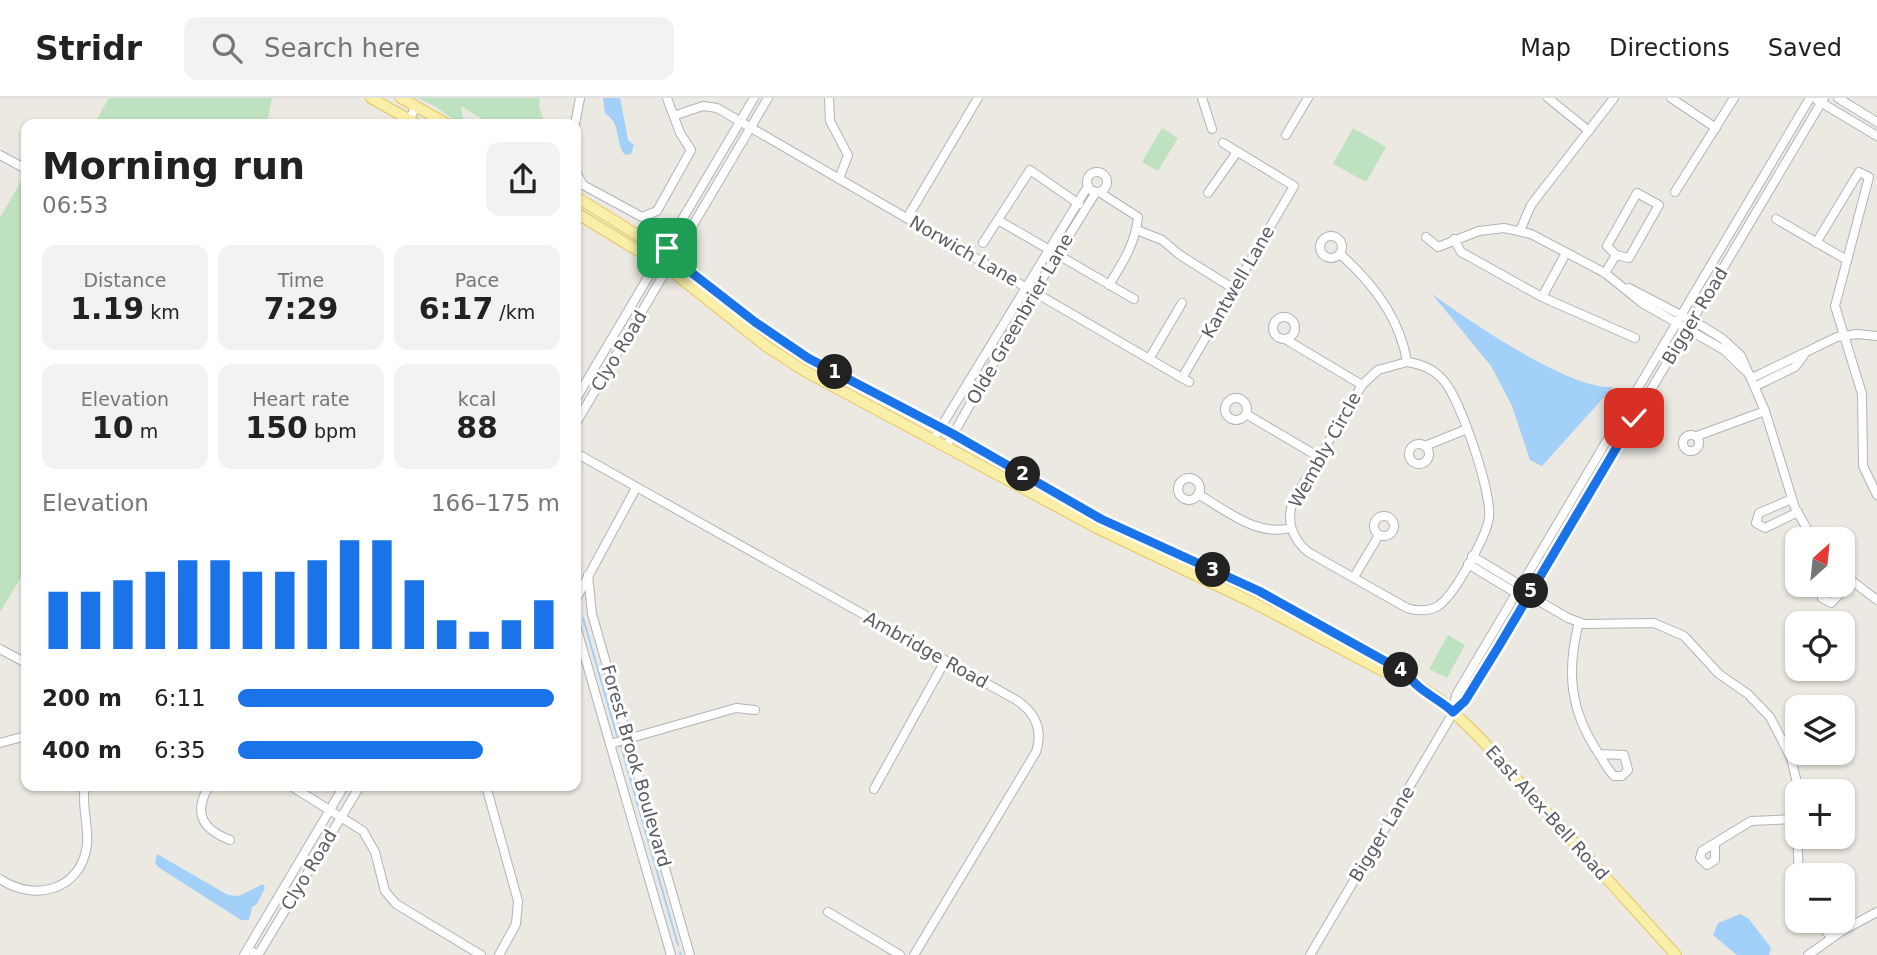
<!DOCTYPE html>
<html lang="en">
<head>
<meta charset="utf-8">
<style>
  :root { --surface:#fff; --page:#f2f2f2; --text:#222; --muted:#767676; --line:#e0e0e0; --accent:#1a73e8 }
  body { margin:0; font-family:"DejaVu Sans",sans-serif; background:var(--page); color:var(--text); height:100vh; display:flex; flex-direction:column; font-size:26px; white-space:nowrap }
  * { box-sizing:border-box; margin:0 }
  p { font-size:23px; color:var(--muted) }
  .icon { flex:none; width:38px; height:38px; fill:none; stroke:currentColor; stroke-width:2; stroke-linecap:round; stroke-linejoin:round }
  .map { position:relative; flex:1; overflow:hidden }
  .panel { position:absolute; left:21px; top:21px; width:560px; height:672px; display:flex; flex-direction:column; background:var(--surface); border-radius:14px; box-shadow:0 2px 5px #0004 }
  .panel>* { flex:none }
  .needle { width:46px; rotate:27deg }
  .controls { position:absolute; left:1785px; top:429px; display:grid; gap:14px }
  .controls a { display:grid; place-items:center; width:70px; height:70px; border-radius:14px; background:var(--surface); box-shadow:0 2px 5px #0004; font-size:35px }
  .pin { position:absolute; display:grid; place-items:center; width:60px; height:60px; color:#fff; margin:-30px; border-radius:14px; box-shadow:0 4px 10px #0006 }
  .km { position:absolute; width:35px; height:35px; margin:-18px; border-radius:50%; background:#222; color:#fff; font-size:19px; line-height:35px; text-align:center }
  .round { display:grid; place-items:center; flex:none; width:74px; height:74px; border-radius:14px; background:var(--page) }
  .headline { display:flex; align-items:center; justify-content:space-between; height:119px; padding:0 21px }
  h1 { font-size:38px; font-weight:800; line-height:52px }
  .metrics { display:grid; grid-template-columns:repeat(3,1fr); gap:10px; height:119px; padding:7px 21px }
  .metrics div { display:grid; align-content:center; border-radius:14px; background:var(--page); text-align:center }
  .metrics b { font-size:30px; font-weight:800 }
  .metrics small { font-size:19px; font-weight:400 }
  .metrics p { font-size:19px }
  .chart { height:196px; padding:14px 21px }
  .chart p { display:flex; justify-content:space-between }
  .chart svg { width:100%; height:126px; margin-top:7px; stroke:var(--accent); stroke-width:6 }
  ul { padding:0 21px; list-style:none; font-size:23px }
  li { display:grid; grid-template-columns:112px 84px 1fr; align-items:center; height:52px }
  li i { height:18px; border-radius:9px; background:var(--accent) }
  header { display:flex; align-items:center; gap:42px; box-sizing:border-box; height:98px; padding:0 35px; background:var(--surface); border-bottom:2px solid var(--line) }
  header strong { font-size:33px }
  nav { display:flex; gap:38px; margin-inline-start:auto; font-size:24px }
  .search { width:490px; height:63px; background:var(--page); display:flex; align-items:center; gap:18px; box-sizing:border-box; padding:0 24px; border-radius:14px; color:var(--muted); font-size:26px }
  .map>svg:first-child { display:block }
  .green { fill:#bee2c0 }
  .water { fill:#a3d0f9 }
  .lines { fill:none; stroke-linecap:round; stroke-linejoin:round }
  .stream { stroke:#a3d0f9; stroke-width:2 }
  .minor-casing { stroke:#b1b3b8; stroke-width:10 }
  .major-casing { stroke:#e7c65e; stroke-width:12 }
  .minor { stroke:#fff; stroke-width:8 }
  .major { stroke:#f9efa8; stroke-width:10 }
  .route-casing { stroke:#fff; stroke-width:14 }
  .route { stroke:#1a73e8; stroke-width:9 }
  .labels { text-anchor:middle; stroke-width:6; stroke-linejoin:round; paint-order:stroke }
  .street-label { font-size:18px; fill:#595c61; stroke:#fff }
</style>
</head>
<body>
<header>
<strong>Stridr</strong>
<div class="search"><svg class="icon" aria-label="search" viewBox="0 0 24 24"><circle cx="10" cy="10" r="6"/><path d="M15 15l6 6"/></svg>Search here</div>
<nav><a>Map</a><a>Directions</a><a>Saved</a></nav>
</header>
<div class="map">
<svg width="1877" height="857" viewBox="0 0 1877 857">
  <rect width="100%" height="100%" fill="#ebe9e1"/>
  <g class="green">
    <path d="M 109,0 L 272,0 L 267,26 L 94,26 Z"/>
    <path d="M 416,0 L 540,0 L 539,8 L 545,26 L 490,26 L 461,8 L 464,26 C 443,18 440,7 416,0 Z"/>
    <path d="M 1162,30 L 1178,40 L 1158,73 L 1142,64 Z"/>
    <path d="M 1353,30 L 1386,49 L 1366,84 L 1333,66 Z"/>
    <path d="M 25,76 L 26,471 L 0,514 L 0,120 Z"/>
    <path d="M 1448,537 L 1465,547 L 1447,580 L 1429,571 Z"/>
  </g>
  <g class="water">
    <path d="M 603,0 L 620,0 L 628,42 L 634,47 L 631,56 L 625,57 C 614,43 622,26 605,15 Z"/>
    <path d="M 1432,196 C 1469,223 1570,292 1613,289 L 1542,368 L 1530,362 L 1512,308 L 1491,268 Z"/>
    <path d="M 157,756 L 228,797 L 239,798 L 263,786 L 265,790 L 257,806 L 252,809 L 249,822 L 241,822 L 158,769 L 155,765 Z"/>
    <path d="M 1740,816 L 1749,821 L 1771,850 L 1769,857 L 1737,857 L 1713,837 L 1718,825 Z"/>
  </g>
  <g class="lines">
    <g class="stream">
      <path d="M 583,520 L 617,638"/>
      <path d="M 621,648 L 678,847"/>
      <path d="M 680,854 L 681,857"/>
    </g>
    <g class="minor-casing">
      <g id="minor">
        <path d="M 829,0 L 830,23 L 848,57 L 839,81"/>
        <path d="M 1202,0 L 1212,31"/>
        <path d="M 1548,0 L 1589,33"/>
        <path d="M 1671,0 L 1716,30"/>
        <path d="M 1838,0 L 1877,24"/>
        <path d="M 1817,2 L 1877,38"/>
        <path d="M 676,17 L 703,8 L 717,10 L 1189,284"/>
        <path d="M 407,26 L 416,8"/>
        <path d="M 575,26 L 580,0"/>
        <path d="M 1286,37 L 1308,0"/>
        <path d="M 0,57 L 26,71"/>
        <path d="M 576,74 L 583,87 L 642,119 L 657,113 L 691,52 L 680,35 L 667,0"/>
        <circle cx="1097" cy="84" r="10"/>
        <path d="M 1099,94 L 1138,119 C 1136,144 1122,166 1109,187"/>
        <path d="M 1675,94 L 1734,0"/>
        <path d="M 1208,95 L 1237,54"/>
        <path d="M 907,120 L 978,0"/>
        <path d="M 1776,121 L 1847,162"/>
        <path d="M 998,122 L 1134,201"/>
        <path d="M 1137,132 L 1162,142 L 1180,157 L 1234,191"/>
        <path d="M 1520,133 L 1531,107 L 1614,0"/>
        <circle cx="1331" cy="149" r="11"/>
        <path d="M 1426,139 L 1438,149 L 1479,133 L 1504,130 L 1531,136 L 1605,175 L 1642,205 L 1724,252 L 1749,276"/>
        <path d="M 1454,141 L 1461,154 L 1542,199 L 1635,240"/>
        <path d="M 983,145 L 1030,72 L 1079,106"/>
        <path d="M 1816,145 L 1859,74 L 1869,79 L 1835,208 L 1862,296 L 1863,368 L 1877,397"/>
        <path d="M 1340,156 C 1373,185 1400,220 1407,264"/>
        <path d="M 1605,175 L 1616,157 L 1607,148 L 1637,95 L 1659,107 L 1629,160 L 1616,157"/>
        <path d="M 1629,190 L 1702,228 L 1723,241 L 1741,258 L 1765,313 L 1795,410 L 1813,441"/>
        <path d="M 1542,199 L 1566,155"/>
        <circle cx="1284" cy="230" r="11"/>
        <path d="M 1285,241 L 1362,287"/>
        <path d="M 1149,261 L 1182,205"/>
        <path d="M 1407,264 C 1422,266 1434,271 1444,283 C 1461,303 1492,395 1489,420 C 1486,439 1454,498 1438,508 C 1428,514 1417,513 1407,510 L 1308,454 C 1292,440 1286,424 1293,403 L 1362,287 L 1378,272 Z"/>
        <path d="M 1182,280 L 1294,88 L 1223,45"/>
        <path d="M 1752,280 L 1837,239 L 1857,236 L 1877,238"/>
        <path d="M 1756,288 L 1795,269 L 1804,257"/>
        <circle cx="1236" cy="311" r="11"/>
        <path d="M 576,301 L 754,0"/>
        <path d="M 1246,316 L 1319,359"/>
        <path d="M 576,325 L 768,0"/>
        <circle cx="1691" cy="345" r="8"/>
        <path d="M 1697,338 L 1765,313"/>
        <path d="M 933,342 L 1088,88"/>
        <circle cx="1419" cy="356" r="10"/>
        <path d="M 1425,348 L 1467,331"/>
        <path d="M 946,349 L 1034,194 L 1096,94"/>
        <path d="M 576,355 L 1018,603 C 1036,616 1043,633 1036,654 L 914,857"/>
        <circle cx="1189" cy="391" r="11"/>
        <path d="M 1198,396 C 1227,413 1257,439 1291,430"/>
        <path d="M 1792,401 L 1759,415 L 1756,425 L 1765,430 L 1798,414"/>
        <circle cx="1384" cy="428" r="10"/>
        <path d="M 1472,458 L 1520,487"/>
        <path d="M 1468,466 L 1516,495"/>
        <path d="M 1843,476 L 1877,502"/>
        <path d="M 588,477 L 592,516 L 690,857"/>
        <path d="M 1354,479 L 1379,437"/>
        <path d="M 1827,486 L 1822,500 L 1831,505 L 1851,484"/>
        <path d="M 1527,496 L 1568,520 L 1584,526 L 1654,525 L 1684,538 L 1719,576 L 1748,596 L 1770,619 L 1791,660 L 1799,693"/>
        <path d="M 576,501 L 636,390"/>
        <path d="M 1579,524 C 1566,574 1570,613 1599,656 C 1604,664 1607,671 1614,678 L 1622,678 L 1628,672 L 1624,657 L 1599,656"/>
        <path d="M 576,528 L 671,857"/>
        <path d="M 0,551 L 26,565"/>
        <path d="M 1453,614 L 1456,597 L 1810,0"/>
        <path d="M 0,645 L 26,638"/>
        <path d="M 610,646 L 736,610 L 755,612"/>
        <path d="M 209,688 C 193,715 202,731 230,742"/>
        <path d="M 291,688 L 363,733 L 375,754 L 385,793 L 396,806 L 481,857"/>
        <path d="M 486,688 L 518,803 L 516,826 L 499,857"/>
        <path d="M 874,691 L 945,563"/>
        <path d="M 1797,736 L 1799,777"/>
        <path d="M 1715,747 L 1715,762 L 1707,767 L 1700,760 L 1702,753 L 1751,723 L 1797,721"/>
        <path d="M 0,781 C 34,804 81,793 87,747 C 89,727 81,708 85,688"/>
        <path d="M 828,814 L 900,857"/>
        <path d="M 1819,822 L 1831,840"/>
        <path d="M 248,851 L 258,857 L 360,688"/>
        <path d="M 244,857 L 344,688"/>
        <path d="M 1310,857 L 1453,615 L 1465,603 L 1499,548 L 1824,0"/>
        <path d="M 1808,857 L 1842,833 L 1877,814"/>
      </g>
    </g>
    <g class="major-casing">
      <g id="major">
        <path d="M 371,0 L 417,26"/>
        <path d="M 401,0 L 447,26"/>
        <path d="M 576,99 L 665,154 L 755,224 L 808,260 L 953,336 L 1101,421 L 1259,493 L 1408,576 L 1411,582 L 1442,603 L 1478,638 L 1676,857"/>
        <path d="M 576,115 L 673,174 L 766,248 L 803,272 L 1097,430 L 1254,505 L 1383,573 L 1411,582"/>
      </g>
    </g>
    <use href="#minor" class="minor"/>
    <use href="#major" class="major"/>
  </g>
  <g class="lines">
    <g class="route-casing">
      <path id="route" d="M 667,150 L 665,154 L 755,224 L 808,260 L 953,336 L 1101,421 L 1259,493 L 1408,576 C 1415,591 1441,602 1453,614 L 1465,603 L 1499,548 L 1634,320"/>
    </g>
    <use href="#route" class="route"/>
  </g>
  <g class="labels">
    <g class="street-label">
      <text transform="translate(964 153) rotate(30)" y="6">Norwich Lane</text>
      <text transform="translate(1238 184) rotate(-60)" y="6">Kantwell Lane</text>
      <text transform="translate(1695 218) rotate(-59)" y="6">Bigger Road</text>
      <text transform="translate(1020 221) rotate(-60)" y="6">Olde Greenbrier Lane</text>
      <text transform="translate(619 253) rotate(-59)" y="6">Clyo Road</text>
      <text transform="translate(1325 352) rotate(-61)" y="6">Wembly Circle</text>
      <text transform="translate(926 552) rotate(29)" y="6">Ambridge Road</text>
      <text transform="translate(636 668) rotate(74)" y="6">Forest Brook Boulevard</text>
      <text transform="translate(1547 715) rotate(48)" y="6">East Alex-Bell Road</text>
      <text transform="translate(1382 736) rotate(-59)" y="6">Bigger Lane</text>
      <text transform="translate(309 772) rotate(-59)" y="6">Clyo Road</text>
    </g>
  </g>
</svg>
<div class="controls">
<a><svg class="needle" viewBox="-14 -14 28 28"><path d="M0-13l5 13h-10z" fill="#e53935"/><path d="M0 13l5-13h-10z" fill="#767676"/></svg></a>
<a><svg class="icon" aria-label="locate" viewBox="0 0 24 24"><circle cx="12" cy="12" r="6"/><path d="M12 2v4M12 18v4M2 12h4M18 12h4"/></svg></a>
<a><svg class="icon" aria-label="layers" viewBox="0 0 24 24"><path d="M12 4l9 5-9 5-9-5zM3 14l9 5 9-5"/></svg></a>
<a>+</a>
<a>−</a>
</div>
<div class="pin" style="left:667px;top:150px;background:#1e9e55"><svg class="icon" aria-label="arrive" viewBox="0 0 24 24"><path d="M6 21V4h12l-3 4 3 4H6"/></svg></div>
<div class="pin" style="left:1634px;top:320px;background:#d93025"><svg class="icon" aria-label="check" viewBox="0 0 24 24"><path d="M5 12l5 5 9-10"/></svg></div>
<b class="km" style="left:835px;top:274px">1</b>
<b class="km" style="left:1023px;top:376px">2</b>
<b class="km" style="left:1213px;top:472px">3</b>
<b class="km" style="left:1401px;top:572px">4</b>
<b class="km" style="left:1531px;top:493px">5</b>
<section class="panel">
<div class="headline"><div><h1>Morning run</h1><p>06:53</p></div><a class="round"><svg class="icon" aria-label="share" viewBox="0 0 24 24"><path d="M12 15V3M7 8l5-5 5 5M5 13v7h14v-7"/></svg></a></div>
<div class="metrics">
<div><p>Distance</p><b>1.19<small> km</small></b></div>
<div><p>Time</p><b>7:29</b></div>
<div><p>Pace</p><b>6:17<small> /km</small></b></div>
</div>
<div class="metrics">
<div><p>Elevation</p><b>10<small> m</small></b></div>
<div><p>Heart rate</p><b>150<small> bpm</small></b></div>
<div><p>kcal</p><b>88</b></div>
</div>
<div class="chart"><p><span>Elevation</span>166–175 m</p>
<svg viewBox="0 0 160 44" preserveAspectRatio="none"><path d="M5 44V24M15 44V24M25 44V20M35 44V17M45 44V13M55 44V13M65 44V17M75 44V17M85 44V13M95 44V6M105 44V6M115 44V20M125 44V34M135 44V38M145 44V34M155 44V27"/></svg>
</div>
<ul>
<li><b>200 m</b>6:11<i style="width:98%"></i></li>
<li><b>400 m</b>6:35<i style="width:76%"></i></li>
</ul>
</section>
</div>
</body>
</html>
